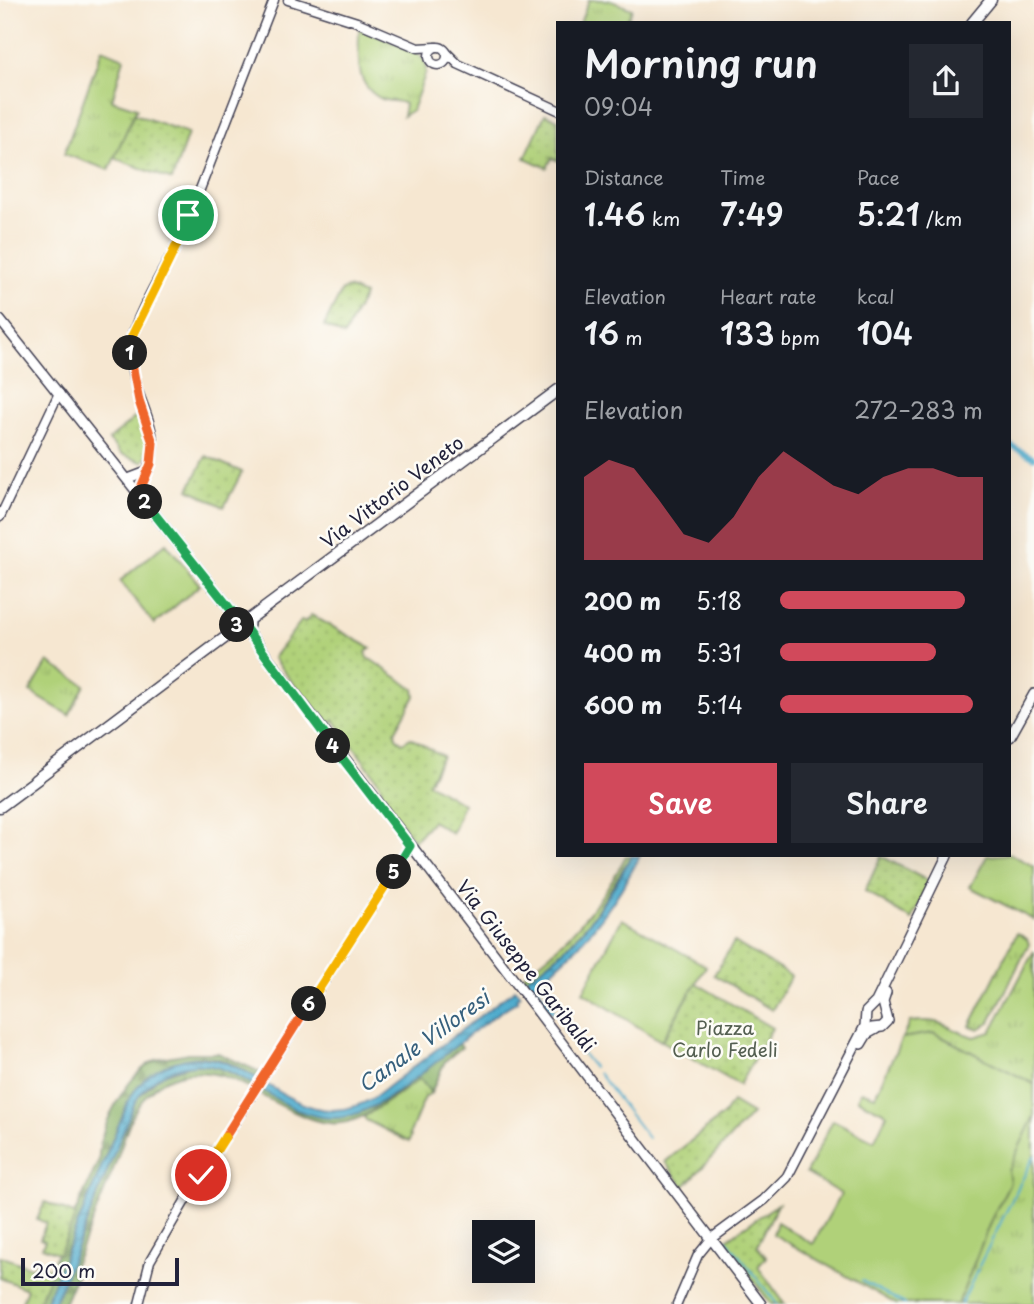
<!DOCTYPE html>
<html lang="en">
<head>
<meta charset="utf-8">
<style>
  :root { --surface:#171b24; --page:#242831; --text:#f1f3f6; --muted:#9ea1a6; --accent:#d1495b }
  body { margin:0; font-family:"Playpen Sans",sans-serif; background:var(--page); color:var(--text); height:100vh; display:flex; flex-direction:column; font-size:26px; white-space:nowrap }
  * { box-sizing:border-box; margin:0 }
  p { font-size:23px; color:var(--muted) }
  .icon { flex:none; width:38px; height:38px; fill:none; stroke:currentColor; stroke-width:2; stroke-linecap:round; stroke-linejoin:round }
  .map { position:relative; flex:1; overflow:hidden }
  .sheet { position:absolute; left:556px; top:21px; width:455px; height:836px; display:flex; flex-direction:column; background:var(--surface); border-radius:0px; box-shadow:0 7px 28px #0002 }
  .sheet>* { flex:none }
  .fabs { position:absolute; left:472px; top:1220px; display:grid; gap:14px }
  .fabs a { display:grid; place-items:center; width:63px; height:63px; border-radius:0px; background:var(--surface); box-shadow:0 7px 28px #0002; font-size:35px }
  .scale { position:absolute; left:21px; bottom:18px; width:158px; box-sizing:border-box; padding-left:7px; border:4px solid #22223b; border-top:0; font-size:19px; line-height:24px; white-space:nowrap; color:#22223b; -webkit-text-stroke:5px #fdfcf7; paint-order:stroke }
  .pin { position:absolute; display:grid; place-items:center; width:60px; height:60px; color:#fff; margin:-30px; border:4px solid #fff; border-radius:50%; box-shadow:0 2px 7px #0007 }
  .km { position:absolute; width:35px; height:35px; margin:-18px; border-radius:50%; background:#222; color:#fff; font-size:19px; line-height:35px; text-align:center }
  .round { display:grid; place-items:center; flex:none; width:74px; height:74px; border-radius:0px; background:var(--page) }
  .overview { display:flex; align-items:center; justify-content:space-between; height:119px; padding:0 28px }
  h1 { font-size:38px; font-weight:600; line-height:52px }
  .stats { display:grid; grid-template-columns:repeat(3,1fr); gap:10px; height:119px; padding:7px 28px }
  .stats div { display:grid; align-content:center }
  .stats b { font-size:30px; font-weight:600 }
  .stats small { font-size:19px; font-weight:400 }
  .stats p { font-size:19px }
  .chart { height:196px; padding:14px 28px }
  .chart p { display:flex; justify-content:space-between }
  .chart svg { width:100%; height:126px; margin-top:7px; fill:var(--accent); opacity:.7 }
  .button { display:flex; gap:14px; margin-top:auto; padding:14px 28px }
  .button a { flex:1; height:80px; border-radius:0px; background:var(--accent); color:#fff; font-size:28px; font-weight:600; line-height:80px; text-align:center }
  .button a+a { background:var(--page); color:var(--text) }
  ul { padding:0 28px; list-style:none; font-size:23px }
  li { display:grid; grid-template-columns:112px 84px 1fr; align-items:center; height:52px }
  li i { height:18px; border-radius:9px; background:var(--accent) }
  .map>svg:first-child { display:block }
  .grass { fill:url(#grass-tufts); stroke:#697a5a; stroke-width:2 }
  .forest { fill:url(#forest-firs); stroke:#576a52; stroke-width:2 }
  .park { fill:url(#park-dots); stroke:#697a5a; stroke-width:2 }
  .garden { fill:#b0d179; stroke:#697a5a; stroke-width:2 }
  .water { fill:url(#water-ripples); stroke:#386784; stroke-width:2 }
  .lines { fill:none; stroke-linecap:round; stroke-linejoin:round }
  .stream { stroke:#4faccd; stroke-width:2 }
  .canal { stroke:#4faccd; stroke-width:5 }
  .tertiary-casing { stroke:#424052; stroke-width:11 }
  .secondary-casing { stroke:#424052; stroke-width:12 }
  .primary-casing { stroke:#424052; stroke-width:13 }
  .tertiary { stroke:#fff; stroke-width:8 }
  .secondary { stroke:#fff; stroke-width:9 }
  .primary { stroke:#fff; stroke-width:10 }
  .split-1-casing { stroke:#fff; stroke-width:14 }
  .split-2-casing { stroke:#fff; stroke-width:14 }
  .split-3-casing { stroke:#fff; stroke-width:14 }
  .split-4-casing { stroke:#fff; stroke-width:14 }
  .split-5-casing { stroke:#fff; stroke-width:14 }
  .split-6-casing { stroke:#fff; stroke-width:14 }
  .split-7-casing { stroke:#fff; stroke-width:14 }
  .split-8-casing { stroke:#fff; stroke-width:14 }
  .split-1 { stroke:#f5b400; stroke-width:9 }
  .split-2 { stroke:#f0652b; stroke-width:9 }
  .split-3 { stroke:#22a559; stroke-width:9 }
  .split-4 { stroke:#22a559; stroke-width:9 }
  .split-5 { stroke:#22a559; stroke-width:9 }
  .split-6 { stroke:#f5b400; stroke-width:9 }
  .split-7 { stroke:#f0652b; stroke-width:9 }
  .split-8 { stroke:#f5b400; stroke-width:9 }
  .labels { text-anchor:middle; stroke-width:5; stroke-linejoin:round; paint-order:stroke }
  .street-label { font-size:19px; fill:#22223b; stroke:#fdfcf7 }
  .park-label { font-size:19px; fill:#545f51; stroke:#fdfcf7 }
  .water-label { font-size:21px; font-style:italic; fill:#36607d; stroke:#fdfcf7 }
</style>
</head>
<body>
<div class="map">
<svg width="1034" height="1304" viewBox="0 0 1034 1304">
  <defs>
    <pattern id="grass-tufts" width="24" height="20" patternUnits="userSpaceOnUse" patternTransform="scale(1.75)"><rect width="24" height="20" fill="#b0d179"/><path d="M3 7l-1-3M5 7V3M7 7l1-3M15 17l-1-3M17 17v-4M19 17l1-3" fill="none" stroke="#97b36a"/></pattern>
    <pattern id="forest-firs" width="22" height="20" patternUnits="userSpaceOnUse" patternTransform="scale(1.75)"><rect width="22" height="20" fill="#8cb369"/><path d="M5 1l3.5 6h-7zM16 11l3.5 6h-7z" fill="#729158"/></pattern>
    <pattern id="park-dots" width="8" height="8" patternUnits="userSpaceOnUse" patternTransform="scale(1.75)"><rect width="8" height="8" fill="#b0d179"/><path d="M2 2h.1M6 6h.1" fill="none" stroke="#97b36a" stroke-width="1.8" stroke-linecap="round"/></pattern>
    <pattern id="water-ripples" width="26" height="14" patternUnits="userSpaceOnUse" patternTransform="scale(1.75)"><rect width="26" height="14" fill="#4faccd"/><path d="M2 4q2-2 4 0t4 0M15 11q2-2 4 0t4 0" fill="none" stroke="#418ca8"/></pattern>
  </defs>
  <rect width="100%" height="100%" fill="#fdfcf7"/>
  <filter id="ink" filterUnits="userSpaceOnUse"><feTurbulence type="fractalNoise" baseFrequency=".0143" numOctaves="2"/><feDisplacementMap in="SourceGraphic" scale="14" xChannelSelector="R" yChannelSelector="G"/><feConvolveMatrix kernelMatrix="1 2 1 2 8 2 1 2 1" color-interpolation-filters="sRGB"/></filter>
  <filter id="wash" filterUnits="userSpaceOnUse"><feTurbulence type="fractalNoise" baseFrequency=".00686" numOctaves="4" result="noise"/><feDisplacementMap in="SourceGraphic" scale="28" xChannelSelector="R" yChannelSelector="G"/><feGaussianBlur stdDeviation="1.57" result="paint"/><feColorMatrix in="noise" values="0 0 0 0 0 0 0 0 0 0 0 0 0 0 0 0 0 1.4 0 .05"/><feComposite in="paint" operator="in"/></filter>
  <g filter="url(#wash)">
    <rect width="100%" height="100%" fill="#f6e7d1"/>
    <g class="grass">
      <path d="M 589,0 L 609,0 L 632,9 L 626,23 L 580,23 Z"/>
      <path d="M 359,28 L 415,51 L 425,61 L 426,72 L 412,110 L 403,116 L 405,104 C 398,100 390,102 382,99 C 353,85 359,56 359,28 Z"/>
      <path d="M 102,49 L 124,58 L 112,100 L 137,108 L 109,170 L 64,154 Z"/>
      <path d="M 48,662 L 85,685 L 69,715 L 30,692 Z"/>
      <path d="M 626,856 L 631,856 L 590,921 L 565,949 L 525,982 L 521,977 C 567,945 600,905 626,856 Z"/>
      <path d="M 1017,933 L 1027,939 L 1029,944 L 990,1022 L 979,1029 L 970,1026 Z"/>
      <path d="M 1034,951 L 1034,1084 L 934,1033 L 902,1038 L 910,1022 C 946,1017 946,1030 975,1037 L 991,1032 Z"/>
      <path d="M 420,1078 L 431,1093 L 425,1097 L 409,1135 L 411,1136 L 409,1142 L 366,1120 L 364,1117 Z"/>
      <path d="M 1034,1116 L 1034,1304 L 958,1304 L 991,1220 L 1010,1182 L 1007,1171 Z"/>
    </g>
    <g class="forest">
      <path d="M 459,1043 L 462,1047 L 445,1061 L 431,1093 L 420,1079 C 346,1130 342,1140 259,1094 L 262,1089 C 352,1149 387,1098 459,1043 Z"/>
      <path d="M 188,1053 L 218,1053 L 262,1073 L 259,1079 C 245,1071 230,1061 214,1058 C 182,1052 142,1073 128,1102 L 45,1304 L 38,1304 L 57,1253 L 99,1160 C 97,1130 127,1073 156,1060 C 165,1056 178,1056 188,1053 Z"/>
      <path d="M 193,1064 L 215,1065 L 255,1085 L 252,1089 C 214,1067 170,1063 141,1102 C 127,1120 121,1151 112,1172 C 99,1206 85,1239 71,1272 L 76,1276 L 64,1304 L 54,1304 L 136,1099 L 161,1075 Z"/>
    </g>
    <g class="park">
      <path d="M 134,114 L 188,133 L 172,180 L 114,158 Z"/>
      <path d="M 545,114 L 558,120 L 558,161 L 552,158 L 547,168 L 525,158 Z"/>
      <path d="M 348,288 L 364,295 L 344,336 L 324,326 L 342,290 Z"/>
      <path d="M 139,414 C 144,428 156,450 142,462 L 121,454 L 109,440 Z"/>
      <path d="M 206,456 L 242,472 L 224,507 L 189,489 Z"/>
      <path d="M 311,615 L 371,648 L 366,652 L 367,657 L 414,689 L 415,696 L 395,732 L 396,737 L 402,743 L 411,738 L 442,756 L 428,783 L 463,804 L 452,833 L 432,821 L 414,841 L 380,794 L 382,790 L 379,782 L 334,720 L 329,728 L 273,658 L 302,620 L 305,622 Z"/>
      <path d="M 881,856 L 930,882 L 912,920 L 865,891 Z"/>
      <path d="M 734,942 L 791,976 L 772,1010 L 714,975 Z"/>
      <path d="M 696,983 L 772,1028 L 739,1085 L 662,1041 Z"/>
      <path d="M 732,1102 L 752,1114 L 684,1187 L 665,1162 L 724,1114 Z"/>
      <path d="M 45,1202 L 76,1215 L 59,1254 L 42,1247 L 45,1241 L 40,1239 L 46,1223 L 37,1219 Z"/>
      <path d="M 778,1204 L 757,1246 L 766,1257 L 758,1267 L 785,1304 L 771,1304 L 724,1241 Z"/>
      <path d="M 0,1256 L 33,1268 L 36,1263 L 52,1270 L 38,1304 L 21,1304 L 27,1289 L 0,1278 Z"/>
    </g>
    <g class="garden">
      <path d="M 166,543 L 200,585 L 154,624 L 120,581 Z"/>
      <path d="M 1010,854 L 1034,866 L 1034,920 L 970,887 L 987,856 Z"/>
      <path d="M 622,919 L 706,966 L 661,1041 L 583,992 Z"/>
      <path d="M 934,1033 L 1034,1084 L 1034,1116 L 1008,1171 L 1010,1182 L 991,1220 L 958,1304 L 896,1304 L 773,1234 L 777,1222 L 813,1244 L 841,1194 L 806,1173 L 833,1120 L 874,1141 L 887,1114 L 857,1099 L 861,1091 L 875,1096 L 902,1038 Z"/>
    </g>
    <g class="water">
      <path d="M 631,856 L 640,856 C 617,900 591,937 553,970 C 543,977 537,985 529,988 L 525,982 L 527,977 C 574,952 607,902 631,856 Z"/>
      <path d="M 515,989 L 520,995 L 516,998 L 518,1001 C 467,1027 389,1117 335,1118 C 272,1120 234,1041 168,1072 C 154,1078 141,1091 134,1104 L 54,1304 L 45,1304 L 128,1102 C 137,1084 153,1070 172,1063 C 252,1033 291,1146 373,1098 Z"/>
    </g>
    <g class="lines">
      <g class="stream">
        <path d="M 563,1028 L 593,1067"/>
        <path d="M 598,1073 L 648,1138"/>
        <path d="M 726,1239 L 777,1304"/>
        <path d="M 979,1266 L 1034,1156"/>
        <path d="M 862,1281 L 905,1304"/>
        <path d="M 961,1304 L 978,1269"/>
      </g>
      <g class="canal">
        <path d="M 1010,445 L 1034,458"/>
        <path d="M 537,989 L 539,991"/>
        <path d="M 542,996 L 552,1010"/>
      </g>
    </g>
  </g>
  <g filter="url(#ink)">
    <g class="lines">
      <g class="tertiary-casing">
        <g id="tertiary">
          <path d="M 288,0 L 357,22 L 418,48 L 436,47"/>
          <circle cx="438" cy="56" r="9"/>
          <path d="M 446,52 L 458,64 L 558,110"/>
          <path d="M 197,197 L 274,0"/>
          <path d="M 127,479 L 148,471"/>
          <path d="M 139,494 C 142,476 154,463 153,443 C 152,413 127,382 130,345 C 132,319 184,232 200,208 L 197,197 L 185,196 L 181,201 L 181,210 L 187,215 L 196,214"/>
          <path d="M 0,517 L 59,393"/>
          <path d="M 139,1304 L 150,1261 L 189,1194 L 410,846"/>
          <path d="M 677,1304 L 698,1255 L 711,1239"/>
        </g>
      </g>
      <g class="secondary-casing">
        <g id="secondary">
          <path d="M 0,320 L 239,620"/>
          <path d="M 246,629 L 761,1304"/>
          <path d="M 1010,737 L 1034,694"/>
          <path d="M 872,1028 L 882,1027 L 888,1021 L 883,1002 L 886,993"/>
          <path d="M 861,1044 L 867,1034 L 876,1029"/>
          <path d="M 711,1239 L 764,1200 L 787,1177 L 865,1026 L 866,1012 L 876,1002 L 947,856"/>
        </g>
      </g>
      <g class="primary-casing">
        <g id="primary">
          <path d="M 972,23 L 991,0"/>
          <circle cx="243" cy="624" r="5.5"/>
          <path d="M 247,621 L 558,390"/>
          <path d="M 35,780 L 238,628"/>
          <path d="M 0,807 L 39,778"/>
        </g>
      </g>
      <use href="#tertiary" class="tertiary"/>
      <use href="#secondary" class="secondary"/>
      <use href="#primary" class="primary"/>
    </g>
  </g>
  <g class="lines" filter="url(#ink)">
    <g class="split-1-casing">
      <path id="split-1" d="M 130,353 L 132,336 L 184,230 L 185,214 L 188,215"/>
    </g>
    <g class="split-2-casing">
      <path id="split-2" d="M 130,353 L 139,401 L 153,443 L 151,464 L 140,490 L 145,502"/>
    </g>
    <g class="split-3-casing">
      <path id="split-3" d="M 145,502 L 239,620 L 237,625"/>
    </g>
    <g class="split-4-casing">
      <path id="split-4" d="M 237,625 L 246,629 L 333,746"/>
    </g>
    <g class="split-5-casing">
      <path id="split-5" d="M 333,746 L 410,846 L 394,872"/>
    </g>
    <g class="split-6-casing">
      <path id="split-6" d="M 309,1004 L 394,872"/>
    </g>
    <g class="split-7-casing">
      <path id="split-7" d="M 225,1137 L 309,1004"/>
    </g>
    <g class="split-8-casing">
      <path id="split-8" d="M 201,1175 L 225,1137"/>
    </g>
    <use href="#split-1" class="split-1"/>
    <use href="#split-2" class="split-2"/>
    <use href="#split-3" class="split-3"/>
    <use href="#split-4" class="split-4"/>
    <use href="#split-5" class="split-5"/>
    <use href="#split-6" class="split-6"/>
    <use href="#split-7" class="split-7"/>
    <use href="#split-8" class="split-8"/>
  </g>
  <g class="labels">
    <g class="street-label">
      <text transform="translate(392 492) rotate(-37)" y="7">Via Vittorio Veneto</text>
      <text transform="translate(526 966) rotate(52)" y="7">Via Giuseppe Garibaldi</text>
    </g>
    <g class="park-label">
      <text x="725" y="1035">Piazza<tspan x="725" dy="22">Carlo Fedeli</tspan></text>
    </g>
    <g class="water-label">
      <text transform="translate(424 1042) rotate(-36)" y="7">Canale Villoresi</text>
    </g>
  </g>
</svg>
<div class="fabs">
<a><svg class="icon" aria-label="layers" viewBox="0 0 24 24"><path d="M12 4l9 5-9 5-9-5zM3 14l9 5 9-5"/></svg></a>
</div>
<div class="scale">200 m</div>
<div class="pin" style="left:188px;top:215px;background:#1e9e55"><svg class="icon" aria-label="arrive" viewBox="0 0 24 24"><path d="M6 21V4h12l-3 4 3 4H6"/></svg></div>
<div class="pin" style="left:201px;top:1175px;background:#d93025"><svg class="icon" aria-label="check" viewBox="0 0 24 24"><path d="M5 12l5 5 9-10"/></svg></div>
<b class="km" style="left:130px;top:353px">1</b>
<b class="km" style="left:145px;top:502px">2</b>
<b class="km" style="left:237px;top:625px">3</b>
<b class="km" style="left:333px;top:746px">4</b>
<b class="km" style="left:394px;top:872px">5</b>
<b class="km" style="left:309px;top:1004px">6</b>
<section class="sheet">
<div class="overview"><div><h1>Morning run</h1><p>09:04</p></div><a class="round"><svg class="icon" aria-label="share" viewBox="0 0 24 24"><path d="M12 15V3M7 8l5-5 5 5M5 13v7h14v-7"/></svg></a></div>
<div class="stats">
<div><p>Distance</p><b>1.46<small> km</small></b></div>
<div><p>Time</p><b>7:49</b></div>
<div><p>Pace</p><b>5:21<small> /km</small></b></div>
</div>
<div class="stats">
<div><p>Elevation</p><b>16<small> m</small></b></div>
<div><p>Heart rate</p><b>133<small> bpm</small></b></div>
<div><p>kcal</p><b>104</b></div>
</div>
<div class="chart"><p><span>Elevation</span>272–283 m</p>
<svg viewBox="0 0 160 44" preserveAspectRatio="none"><path d="M0 44V15L10 9L20 12L30 23L40 35L50 38L60 29L70 15L80 6L90 12L100 18L110 21L120 15L130 12L140 12L150 15L160 15V44z"/></svg>
</div>
<ul>
<li><b>200 m</b>5:18<i style="width:91%"></i></li>
<li><b>400 m</b>5:31<i style="width:77%"></i></li>
<li><b>600 m</b>5:14<i style="width:95%"></i></li>
</ul>
<div class="button"><a>Save</a><a>Share</a></div>
</section>
</div>
</body>
</html>
